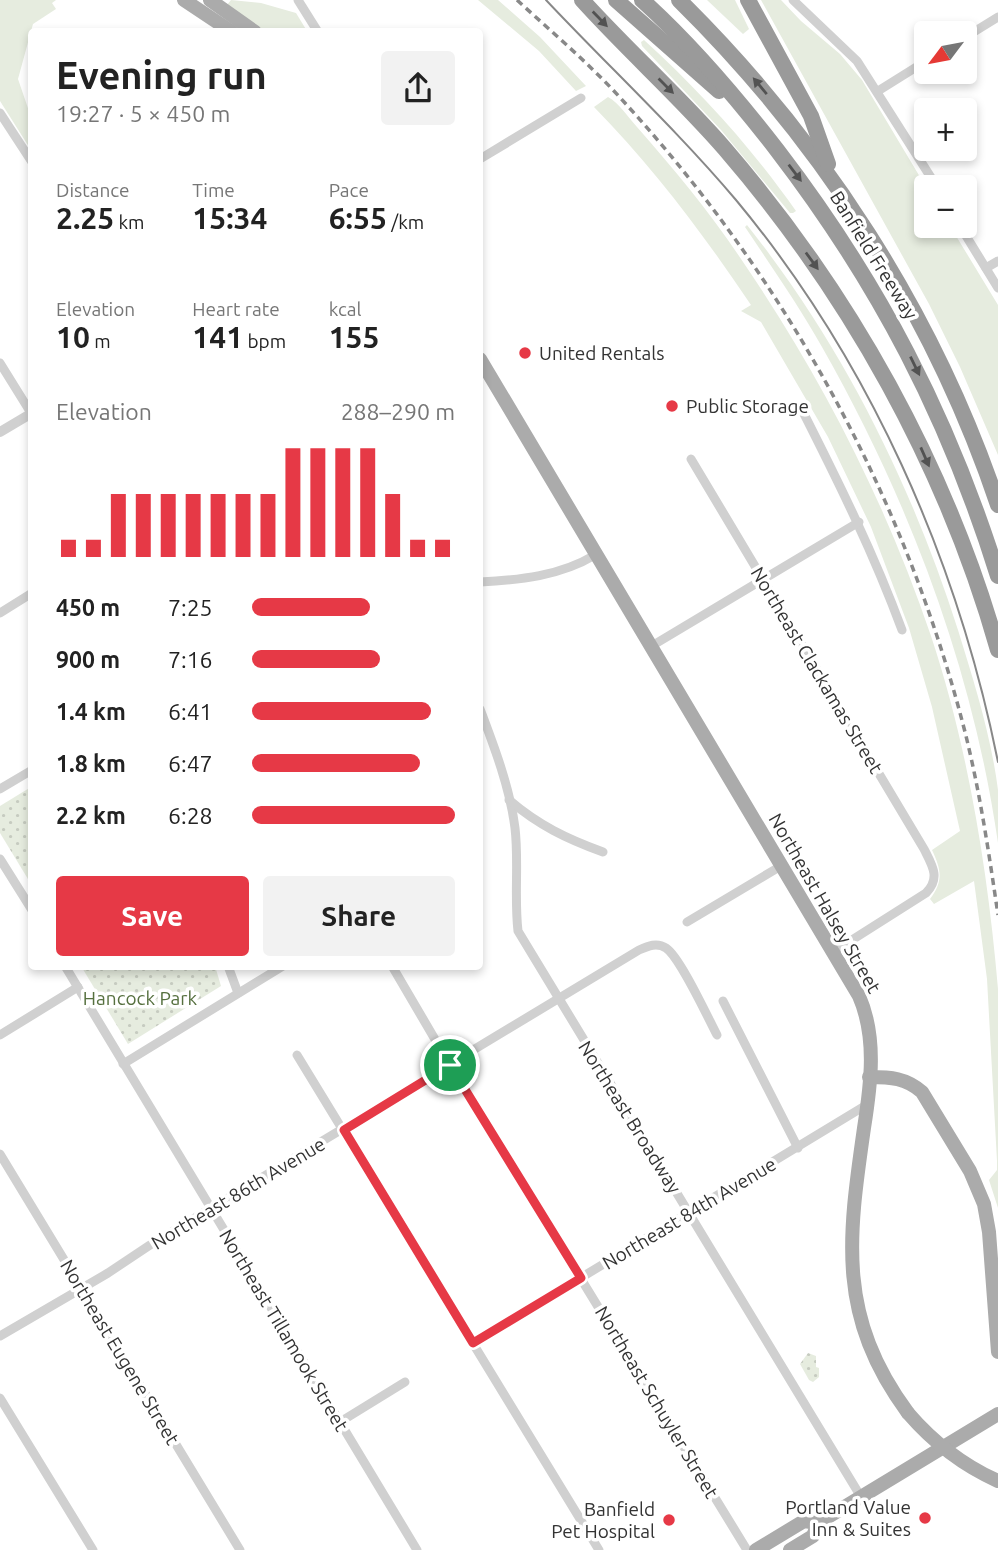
<!DOCTYPE html>
<html lang="en">
<head>
<meta charset="utf-8">
<style>
  :root { --surface:#fff; --page:#f2f2f2; --text:#222; --muted:#767676; --accent:#e63946 }
  body { margin:0; font-family:Ubuntu,sans-serif; background:var(--page); color:var(--text); height:100vh; display:flex; flex-direction:column; font-size:26px; white-space:nowrap }
  * { box-sizing:border-box; margin:0 }
  p { font-size:23px; color:var(--muted) }
  .icon { flex:none; width:38px; height:38px; fill:none; stroke:currentColor; stroke-width:2; stroke-linecap:round; stroke-linejoin:round }
  .map { position:relative; flex:1; overflow:hidden }
  .panel { position:absolute; left:28px; top:28px; width:455px; height:942px; display:flex; flex-direction:column; background:var(--surface); border-radius:7px; box-shadow:0 4px 10px #0003 }
  .panel>* { flex:none }
  .needle { width:46px; rotate:238deg }
  .fabs { position:absolute; left:914px; top:21px; display:grid; gap:14px }
  .fabs a { display:grid; place-items:center; width:63px; height:63px; border-radius:7px; background:var(--surface); box-shadow:0 4px 10px #0003; font-size:35px }
  .pin { position:absolute; display:grid; place-items:center; width:60px; height:60px; color:#fff; margin:-30px; border:4px solid #fff; border-radius:50%; box-shadow:0 2px 7px #0007 }
  .round { display:grid; place-items:center; flex:none; width:74px; height:74px; border-radius:7px; background:var(--page) }
  .head { display:flex; align-items:center; justify-content:space-between; height:119px; padding:0 28px }
  h1 { font-size:38px; font-weight:700; line-height:52px }
  .figures { display:grid; grid-template-columns:repeat(3,1fr); gap:10px; height:119px; padding:7px 28px }
  .figures div { display:grid; align-content:center }
  .figures b { font-size:30px; font-weight:700 }
  .figures small { font-size:19px; font-weight:400 }
  .figures p { font-size:19px }
  .chart { height:196px; padding:14px 28px }
  .chart p { display:flex; justify-content:space-between }
  .chart svg { width:100%; height:126px; margin-top:7px; stroke:var(--accent); stroke-width:6 }
  .action { display:flex; gap:14px; margin-top:auto; padding:14px 28px }
  .action a { flex:1; height:80px; border-radius:7px; background:var(--accent); color:#fff; font-size:28px; font-weight:700; line-height:80px; text-align:center }
  .action a+a { background:var(--page); color:var(--text) }
  ul { padding:0 28px; list-style:none; font-size:23px }
  li { display:grid; grid-template-columns:112px 84px 1fr; align-items:center; height:52px }
  li i { height:18px; border-radius:9px; background:var(--accent) }
  .map>svg:first-child { display:block }
  .green { fill:#e6ecdf }
  .park { fill:url(#park-dots) }
  .lines { fill:none; stroke-linecap:round; stroke-linejoin:round }
  .minor { stroke:#d0d0d0; stroke-width:9 }
  .tertiary { stroke:#d0d0d0; stroke-width:10 }
  .primary { stroke:#ababab; stroke-width:14 }
  .motorway { stroke:#9a9a9a; stroke-width:16 }
  .tram { stroke:#888; stroke-width:2 }
  .rail { stroke:#888; stroke-width:3.5; stroke-dasharray:7 5; stroke-linecap:butt }
  .primary-bridge { stroke:#ababab; stroke-width:14 }
  .oneway { fill:#525252 }
  .route-casing { stroke:#fff; stroke-width:14 }
  .route { stroke:#e63946; stroke-width:9 }
  .poi-dot { fill:#e63946; stroke:#fff; stroke-width:2.5 }
  .labels { text-anchor:middle; stroke-width:7; stroke-linejoin:round; paint-order:stroke }
  .street-label { font-size:19px; fill:#333; stroke:#fff }
  .poi-label { font-size:19px; fill:#333; stroke:#fff; text-anchor:start }
  .park-label { font-size:19px; fill:#56703f; stroke:#fff }
</style>
</head>
<body>
<div class="map">
<svg width="998" height="1550" viewBox="0 0 998 1550">
  <defs>
    <pattern id="park-dots" width="8" height="8" patternUnits="userSpaceOnUse" patternTransform="scale(1.75)"><rect width="8" height="8" fill="#e6ecdf"/><path d="M2 2h.1M6 6h.1" fill="none" stroke="#c6cbc0" stroke-width="1.8" stroke-linecap="round"/></pattern>
  </defs>
  <rect width="100%" height="100%" fill="#fff"/>
  <g class="green">
    <path d="M 0,0 L 56,0 L 52,3 L 56,9 L 33,24 L 18,79 L 31,117 L 31,150 L 0,101 Z"/>
    <path d="M 231,0 L 261,3 L 296,13 L 307,31 L 264,31 L 227,5 Z"/>
    <path d="M 478,0 L 498,0 L 540,37 L 586,86 L 576,91 L 539,51 Z"/>
    <path d="M 707,0 L 735,0 L 749,29 L 743,34 Z"/>
    <path d="M 761,0 L 781,0 L 801,21 L 840,54 L 862,80 L 926,187 L 926,226 L 950,226 L 998,305 L 998,455 L 960,367 L 929,304 Z"/>
    <path d="M 644,40 C 701,92 751,147 796,211 L 793,213 L 790,213 L 721,130 L 642,46 L 641,42 Z"/>
    <path d="M 608,97 C 619,103 628,117 637,127 C 673,168 709,211 739,256 C 820,374 885,500 931,636 C 968,747 988,872 998,989 C 998,1013 998,1038 998,1062 C 998,1111 998,1159 998,1208 L 989,1180 L 997,1170 L 997,1161 L 987,979 L 974,881 L 934,904 L 930,899 C 944,881 941,869 932,850 L 960,831 L 932,707 L 909,628 L 871,527 L 828,437 L 761,322 L 741,311 L 751,305 C 704,235 653,167 594,107 Z"/>
    <path d="M 747,225 C 843,346 911,483 958,630 C 974,682 991,735 998,790 C 998,807 998,826 998,843 C 973,669 909,500 822,347 C 799,306 771,266 745,227 Z"/>
  </g>
  <g class="park">
    <path d="M 31,787 L 31,884 L 0,833 L 0,806 Z"/>
    <path d="M 81,966 L 215,966 L 221,986 L 128,1044 Z"/>
    <path d="M 808,1353 L 816,1356 L 816,1367 L 819,1368 L 819,1377 L 813,1382 L 809,1380 L 800,1364 Z"/>
  </g>
  <g class="lines">
    <g class="minor">
      <path d="M 298,0 L 318,32"/>
      <path d="M 793,0 L 857,61 L 937,187"/>
      <path d="M 964,38 L 998,17"/>
      <path d="M 878,91 L 926,61"/>
      <path d="M 0,113 L 32,162"/>
      <path d="M 480,159 L 581,98"/>
      <path d="M 960,226 L 998,288"/>
      <path d="M 986,268 L 998,261"/>
      <path d="M 0,363 L 31,413"/>
      <path d="M 796,406 L 802,410 C 839,483 874,554 902,630"/>
      <path d="M 691,459 L 924,849 C 932,865 941,878 926,893 L 833,952"/>
      <path d="M 480,582 C 520,580 560,576 595,555"/>
      <path d="M 0,613 L 32,593"/>
      <path d="M 650,647 L 859,522"/>
      <path d="M 480,709 C 494,746 510,788 515,828 C 519,862 514,897 518,931 L 861,1497"/>
      <path d="M 0,789 L 32,770"/>
      <path d="M 509,800 C 538,825 567,839 603,852"/>
      <path d="M 0,859 L 32,910"/>
      <path d="M 687,922 L 781,866"/>
      <path d="M 65,966 L 417,1550"/>
      <path d="M 228,966 L 238,993"/>
      <path d="M 392,966 L 450,1065 L 747,1550"/>
      <path d="M 723,1001 L 798,1148"/>
      <path d="M 0,1035 L 78,987"/>
      <path d="M 297,1055 L 599,1550"/>
      <path d="M 123,1064 L 283,966"/>
      <path d="M 0,1154 L 240,1550"/>
      <path d="M 0,1336 L 108,1273 L 150,1245 L 639,950 C 648,946 657,942 666,948 C 680,957 708,1018 717,1035"/>
      <path d="M 473,1343 L 868,1104"/>
      <path d="M 0,1398 L 93,1550"/>
      <path d="M 340,1422 L 405,1382"/>
    </g>
    <path class="tertiary" d="M 0,432 L 32,413"/>
    <g class="primary">
      <path d="M 184,0 L 232,32"/>
      <path d="M 210,0 L 255,32"/>
      <path d="M 480,359 L 859,996 C 877,1037 871,1084 864,1128 C 848,1239 837,1317 908,1413"/>
      <path d="M 869,1077 C 891,1077 906,1078 922,1092 L 970,1171 L 984,1204 L 989,1232 L 998,1352"/>
      <path d="M 756,1550 L 804,1521 L 818,1523"/>
      <path d="M 790,1550 L 813,1536 L 818,1523 L 998,1414"/>
    </g>
    <g class="motorway">
      <path d="M 582,0 C 628,51 680,97 725,149 C 850,294 946,466 998,650"/>
      <path d="M 616,0 L 719,91"/>
      <path d="M 642,0 C 692,45 736,97 777,150 C 879,283 948,416 998,576"/>
      <path d="M 679,0 C 822,141 934,314 998,505"/>
      <path d="M 748,0 L 811,116 L 828,164"/>
    </g>
    <path class="tram" d="M 546,0 C 609,67 676,129 736,200 C 869,360 957,558 998,762"/>
    <path class="rail" d="M 517,0 C 554,34 592,66 625,103 C 788,282 905,497 965,732 C 980,792 989,854 998,915"/>
    <path class="primary-bridge" d="M 908,1413 C 933,1442 962,1465 998,1481"/>
  </g>
  <defs><path id="oneway-solid" d="M-6-.8H1V-3.2L6.5 0L1 3.2V.8H-6Z" transform="scale(1.75)"/></defs>
  <g class="oneway">
    <use href="#oneway-solid" transform="translate(600 19) rotate(46)"/>
    <use href="#oneway-solid" transform="translate(666 86) rotate(45)"/>
    <use href="#oneway-solid" transform="translate(760 86) rotate(-130)"/>
    <use href="#oneway-solid" transform="translate(795 173) rotate(53)"/>
    <use href="#oneway-solid" transform="translate(812 261) rotate(54)"/>
    <use href="#oneway-solid" transform="translate(915 366) rotate(64)"/>
    <use href="#oneway-solid" transform="translate(925 457) rotate(66)"/>
  </g>
  <g class="lines">
    <g class="route-casing">
      <path id="route" d="M 450,1065 L 581,1278 L 473,1343 L 344,1130 Z"/>
    </g>
    <use href="#route" class="route"/>
  </g>
  <g class="poi-dot">
    <circle cx="525" cy="353" r="7"/>
    <circle cx="672" cy="406" r="7"/>
    <circle cx="925" cy="1518" r="7"/>
    <circle cx="669" cy="1520" r="7"/>
  </g>
  <g class="labels">
    <g class="street-label">
      <text transform="translate(874 255) rotate(58)" y="7">Banfield Freeway</text>
      <text transform="translate(817 670) rotate(59)" y="7">Northeast Clackamas Street</text>
      <text transform="translate(825 903) rotate(60)" y="7">Northeast Halsey Street</text>
      <text transform="translate(630 1117) rotate(58)" y="7">Northeast Broadway</text>
      <text transform="translate(238 1193) rotate(-31)" y="7">Northeast 86th Avenue</text>
      <text transform="translate(689 1213) rotate(-31)" y="7">Northeast 84th Avenue</text>
      <text transform="translate(284 1330) rotate(59)" y="7">Northeast Tillamook Street</text>
      <text transform="translate(120 1352) rotate(59)" y="7">Northeast Eugene Street</text>
      <text transform="translate(657 1402) rotate(59)" y="7">Northeast Schuyler Street</text>
    </g>
    <g class="poi-label">
      <text x="539" y="360">United Rentals</text>
      <text x="686" y="413">Public Storage</text>
      <text x="911" y="1514" text-anchor="end">Portland Value<tspan x="911" dy="22">Inn &amp; Suites</tspan></text>
      <text x="655" y="1516" text-anchor="end">Banfield<tspan x="655" dy="22">Pet Hospital</tspan></text>
    </g>
    <g class="park-label">
      <text x="140" y="1005">Hancock Park</text>
    </g>
  </g>
</svg>
<div class="fabs">
<a><svg class="needle" viewBox="-14 -14 28 28"><path d="M0-13l5 13h-10z" fill="#e53935"/><path d="M0 13l5-13h-10z" fill="#767676"/></svg></a>
<a>+</a>
<a>−</a>
</div>
<div class="pin" style="left:450px;top:1065px;background:#1e9e55"><svg class="icon" aria-label="arrive" viewBox="0 0 24 24"><path d="M6 21V4h12l-3 4 3 4H6"/></svg></div>
<section class="panel">
<div class="head"><div><h1>Evening run</h1><p>19:27 · 5 × 450 m</p></div><a class="round"><svg class="icon" aria-label="share" viewBox="0 0 24 24"><path d="M12 15V3M7 8l5-5 5 5M5 13v7h14v-7"/></svg></a></div>
<div class="figures">
<div><p>Distance</p><b>2.25<small> km</small></b></div>
<div><p>Time</p><b>15:34</b></div>
<div><p>Pace</p><b>6:55<small> /km</small></b></div>
</div>
<div class="figures">
<div><p>Elevation</p><b>10<small> m</small></b></div>
<div><p>Heart rate</p><b>141<small> bpm</small></b></div>
<div><p>kcal</p><b>155</b></div>
</div>
<div class="chart"><p><span>Elevation</span>288–290 m</p>
<svg viewBox="0 0 160 44" preserveAspectRatio="none"><path d="M5 44V38M15 44V38M25 44V22M35 44V22M45 44V22M55 44V22M65 44V22M75 44V22M85 44V22M95 44V6M105 44V6M115 44V6M125 44V6M135 44V22M145 44V38M155 44V38"/></svg>
</div>
<ul>
<li><b>450 m</b>7:25<i style="width:58%"></i></li>
<li><b>900 m</b>7:16<i style="width:63%"></i></li>
<li><b>1.4 km</b>6:41<i style="width:88%"></i></li>
<li><b>1.8 km</b>6:47<i style="width:83%"></i></li>
<li><b>2.2 km</b>6:28<i style="width:100%"></i></li>
</ul>
<div class="action"><a>Save</a><a>Share</a></div>
</section>
</div>
</body>
</html>
